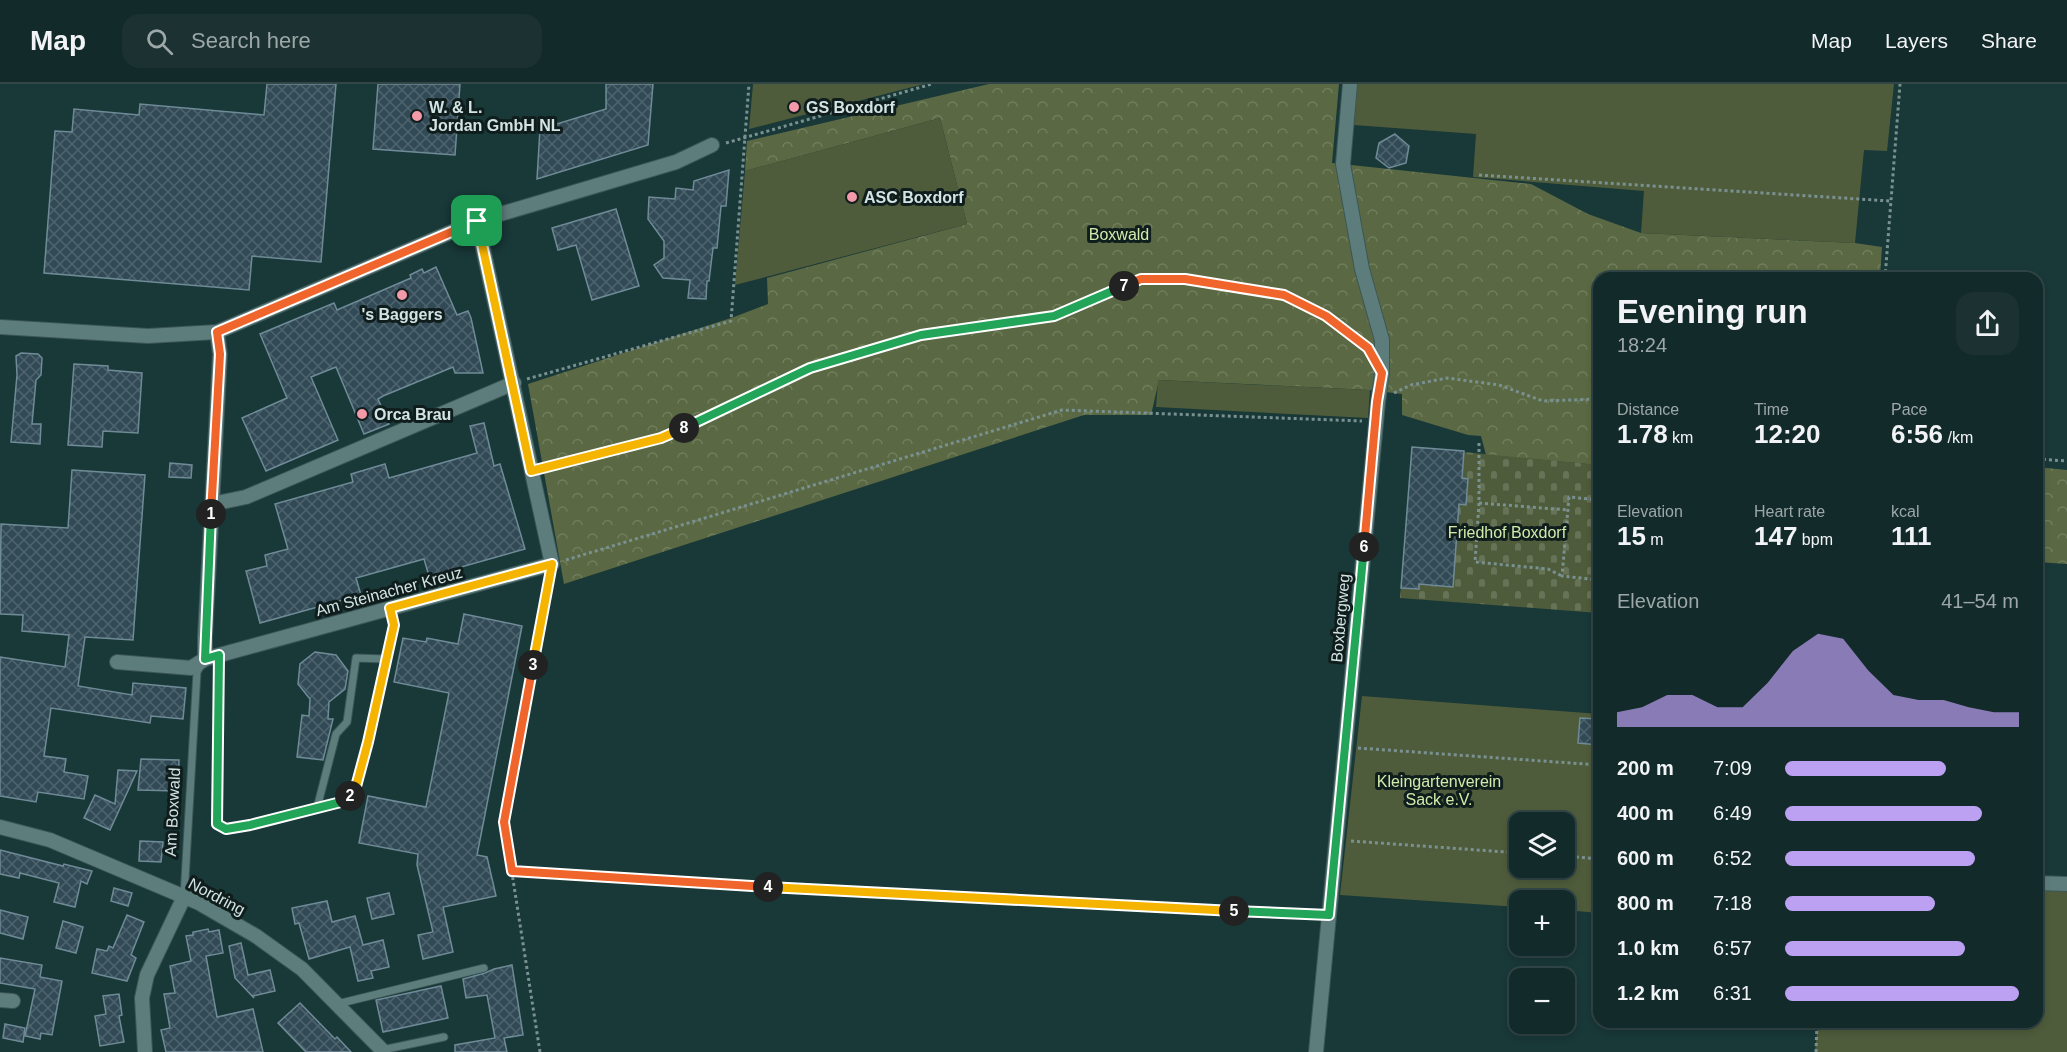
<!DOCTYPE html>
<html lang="en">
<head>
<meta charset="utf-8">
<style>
  :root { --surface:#132a2a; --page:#1c3232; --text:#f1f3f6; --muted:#9da7a8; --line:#324647; --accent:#bca0f2 }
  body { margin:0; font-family:Helvetica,sans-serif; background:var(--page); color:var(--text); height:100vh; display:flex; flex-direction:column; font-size:22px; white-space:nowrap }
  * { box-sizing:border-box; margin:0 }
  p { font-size:20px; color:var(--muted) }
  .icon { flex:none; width:33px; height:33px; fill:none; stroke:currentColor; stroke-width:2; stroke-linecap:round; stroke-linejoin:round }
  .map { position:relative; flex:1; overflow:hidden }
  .sheet { position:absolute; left:1593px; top:188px; width:450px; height:756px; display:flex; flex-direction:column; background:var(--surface); border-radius:18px; box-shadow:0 3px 9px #0003,0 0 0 2px var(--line) }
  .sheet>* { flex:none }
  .tools { position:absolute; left:1509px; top:728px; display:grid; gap:12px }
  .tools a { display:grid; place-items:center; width:66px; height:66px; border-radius:12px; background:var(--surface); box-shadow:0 3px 9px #0003,0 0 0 2px var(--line); font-size:30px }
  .pin { position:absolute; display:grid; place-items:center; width:51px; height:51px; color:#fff; margin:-26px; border-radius:12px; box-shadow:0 3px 9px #0006 }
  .km { position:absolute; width:30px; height:30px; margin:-15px; border-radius:50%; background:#222; color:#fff; font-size:16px; line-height:30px; text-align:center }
  .round { display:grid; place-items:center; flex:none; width:63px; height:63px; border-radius:18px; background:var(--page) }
  .overview { display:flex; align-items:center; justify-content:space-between; height:102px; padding:0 24px }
  h1 { font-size:33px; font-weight:600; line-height:45px }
  .figures { display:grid; grid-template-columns:repeat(3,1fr); gap:9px; height:102px; padding:6px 24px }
  .figures div { display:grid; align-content:center }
  .figures b { font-size:26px; font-weight:600 }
  .figures small { font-size:16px; font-weight:400 }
  .figures p { font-size:16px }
  .chart { height:168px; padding:12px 24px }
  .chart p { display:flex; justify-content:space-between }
  .chart svg { width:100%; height:108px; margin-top:6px; fill:var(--accent); opacity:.7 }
  ul { padding:0 24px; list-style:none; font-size:20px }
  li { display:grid; grid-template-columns:96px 72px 1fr; align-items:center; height:45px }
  li i { height:15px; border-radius:8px; background:var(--accent) }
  header { display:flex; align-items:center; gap:36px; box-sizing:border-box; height:84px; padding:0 30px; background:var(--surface); border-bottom:2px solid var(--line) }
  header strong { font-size:28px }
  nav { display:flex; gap:33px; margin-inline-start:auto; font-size:21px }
  .search { width:420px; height:54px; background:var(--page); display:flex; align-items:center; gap:15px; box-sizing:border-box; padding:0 21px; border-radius:18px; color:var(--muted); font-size:22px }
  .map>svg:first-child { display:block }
  .forest { fill:url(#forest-crowns) }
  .cemetery { fill:url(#cemetery-stones) }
  .garden { fill:#4f5c3b; fill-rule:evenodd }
  .building { fill:url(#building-cross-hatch); stroke:#708b98; stroke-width:1.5 }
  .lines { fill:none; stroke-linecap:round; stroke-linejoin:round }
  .lane-casing { stroke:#3c5656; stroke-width:9 }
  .street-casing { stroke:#3c5656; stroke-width:16 }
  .path { stroke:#7a9191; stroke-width:3; stroke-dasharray:3 3; stroke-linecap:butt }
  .lane { stroke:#5d7d7c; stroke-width:7 }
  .street { stroke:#5d7d7c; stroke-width:14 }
  .split-1-casing { stroke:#fff; stroke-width:12 }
  .split-2-casing { stroke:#fff; stroke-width:12 }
  .split-3-casing { stroke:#fff; stroke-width:12 }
  .split-4-casing { stroke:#fff; stroke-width:12 }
  .split-5-casing { stroke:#fff; stroke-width:12 }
  .split-6-casing { stroke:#fff; stroke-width:12 }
  .split-7-casing { stroke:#fff; stroke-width:12 }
  .split-8-casing { stroke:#fff; stroke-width:12 }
  .split-9-casing { stroke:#fff; stroke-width:12 }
  .split-1 { stroke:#f0652b; stroke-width:8 }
  .split-2 { stroke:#22a559; stroke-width:8 }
  .split-3 { stroke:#f5b400; stroke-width:8 }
  .split-4 { stroke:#f0652b; stroke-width:8 }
  .split-5 { stroke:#f5b400; stroke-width:8 }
  .split-6 { stroke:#22a559; stroke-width:8 }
  .split-7 { stroke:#f0652b; stroke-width:8 }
  .split-8 { stroke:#22a559; stroke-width:8 }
  .split-9 { stroke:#f5b400; stroke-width:8 }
  .poi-dot { fill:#f39aaa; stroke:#101d1d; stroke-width:2 }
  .labels { text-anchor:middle; stroke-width:6; stroke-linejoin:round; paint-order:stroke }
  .poi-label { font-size:16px; font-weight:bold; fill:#d3e4e4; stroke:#101d1d; text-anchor:start }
  .park-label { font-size:16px; fill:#d1ebaa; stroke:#101d1d }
  .street-label { font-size:16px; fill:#d3e4e4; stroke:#101d1d }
</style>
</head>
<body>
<header>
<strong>Map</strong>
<div class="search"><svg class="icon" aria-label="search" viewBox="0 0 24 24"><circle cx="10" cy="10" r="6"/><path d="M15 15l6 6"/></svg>Search here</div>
<nav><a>Map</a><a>Layers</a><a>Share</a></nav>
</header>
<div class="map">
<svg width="2067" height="968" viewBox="0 0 2067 968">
  <defs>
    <pattern id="forest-crowns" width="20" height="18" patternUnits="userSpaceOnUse" patternTransform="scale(1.5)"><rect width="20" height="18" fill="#5a6943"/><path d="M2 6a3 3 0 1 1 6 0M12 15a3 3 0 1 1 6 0" fill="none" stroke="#717e5e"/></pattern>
    <pattern id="cemetery-stones" width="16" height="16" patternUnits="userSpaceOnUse" patternTransform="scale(1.5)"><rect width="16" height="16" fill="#4f5c3b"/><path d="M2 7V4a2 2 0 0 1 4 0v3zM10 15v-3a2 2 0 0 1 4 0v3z" fill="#677357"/></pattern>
    <pattern id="building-cross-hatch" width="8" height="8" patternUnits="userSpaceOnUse" patternTransform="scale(1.5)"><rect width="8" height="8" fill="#314a56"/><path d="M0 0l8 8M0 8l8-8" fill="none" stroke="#4e646e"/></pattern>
  </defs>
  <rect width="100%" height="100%" fill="#193838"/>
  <g class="forest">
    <path d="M 989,0 L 1339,0 L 1332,79 L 1531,100 L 1588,130 L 1641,149 L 1855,159 L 1882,163 L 1880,193 L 1599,194 L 1599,381 L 1486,371 L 1481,352 L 1468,351 L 1402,331 L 1402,310 L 1370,306 L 1159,296 L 1151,331 L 1084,331 L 564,500 L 528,300 L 734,233 L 768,220 L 767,194 L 967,140 L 940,34 L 745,87 L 747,57 Z"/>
    <path d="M 2037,383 L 2067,386 L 2067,480 L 2037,478 Z"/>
  </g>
  <path class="cemetery" d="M 1412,363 L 1599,381 L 1599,529 L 1400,514 Z"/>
  <g class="garden">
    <path d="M 753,0 L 924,0 L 749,45 Z"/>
    <path d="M 1357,0 L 1894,0 L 1887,67 L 1864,66 L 1855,159 L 1641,149 L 1644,107 L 1473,93 L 1476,50 L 1354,41 Z"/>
    <path d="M 940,34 L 967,140 L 735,201 L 745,87 Z"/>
    <path d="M 1158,296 L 1370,306 L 1368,334 L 1156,323 Z"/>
    <path d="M 1362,612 L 1599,630 L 1599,829 L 1565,826 L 1564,816 L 1520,816 L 1519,823 L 1340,811 ZM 1520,738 L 1564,738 L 1564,783 L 1520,783 Z"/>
    <path d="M 2037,806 L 2067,807 L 2067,968 L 1815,968 L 1818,938 L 2037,938 Z"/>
  </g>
  <g class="building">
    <path d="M 267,0 L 336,0 L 321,178 L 252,172 L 249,206 L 44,189 L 55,47 L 72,48 L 74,25 L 139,31 L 140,20 L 264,31 Z"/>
    <path d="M 378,0 L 460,0 L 455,71 L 373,65 Z"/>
    <path d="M 606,0 L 653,0 L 648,61 L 537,95 L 540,45 L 606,25 Z"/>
    <path d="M 1395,50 L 1409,62 L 1406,79 L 1389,84 L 1376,74 L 1379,59 Z"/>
    <path d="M 729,86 L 726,122 L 721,122 L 717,164 L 713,164 L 709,197 L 707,197 L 706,215 L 688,214 L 690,196 L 663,194 L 654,181 L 664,174 L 664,157 L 648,135 L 649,113 L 675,115 L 676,104 L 693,106 L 694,97 Z"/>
    <path d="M 616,125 L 639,202 L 592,216 L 576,161 L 558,166 L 552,144 Z"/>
    <path d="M 436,183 L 457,231 L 468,227 L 471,234 L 483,289 L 455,289 L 453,283 L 383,312 L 378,315 L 389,340 L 364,350 L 336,283 L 311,293 L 338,356 L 266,387 L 242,334 L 287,314 L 260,250 L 334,219 L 337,226 L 411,194 L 410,191 L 422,185 L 424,189 Z"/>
    <path d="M 21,269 L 38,270 L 42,274 L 41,291 L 36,296 L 32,340 L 41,340 L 40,360 L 11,358 L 17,291 L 16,272 Z"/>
    <path d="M 74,280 L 108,282 L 108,286 L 142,289 L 138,349 L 103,347 L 102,363 L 68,361 Z"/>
    <path d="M 484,339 L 494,382 L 500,380 L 525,465 L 429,492 L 424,475 L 356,494 L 361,511 L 260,539 L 246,487 L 267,482 L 265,471 L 288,465 L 275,420 L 353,398 L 351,390 L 385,380 L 389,394 L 477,369 L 470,342 Z"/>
    <path d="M 1412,363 L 1464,367 L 1462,394 L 1468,395 L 1466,421 L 1459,420 L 1453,503 L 1419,500 L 1419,505 L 1401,504 Z"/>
    <path d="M 170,379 L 192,381 L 191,394 L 169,393 Z"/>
    <path d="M 72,386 L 145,391 L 133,556 L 85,553 L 78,602 L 132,611 L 133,599 L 186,604 L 183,635 L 151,632 L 150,639 L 51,624 L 44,672 L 66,675 L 64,688 L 88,692 L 84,715 L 38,708 L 36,718 L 0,712 L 0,573 L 65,583 L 69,551 L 22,547 L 23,531 L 0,530 L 1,440 L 68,444 Z"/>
    <path d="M 464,530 L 522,542 L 477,771 L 487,773 L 496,812 L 443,823 L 453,868 L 423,875 L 418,851 L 433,848 L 417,781 L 418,770 L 359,759 L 368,712 L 426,723 L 449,609 L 394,598 L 403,554 L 426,558 L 427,554 L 458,560 Z"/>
    <path d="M 315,568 L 336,571 L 348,587 L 345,605 L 329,618 L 328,635 L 333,635 L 323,676 L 297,673 L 302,631 L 309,632 L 310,615 L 298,600 L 300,580 Z"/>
    <path d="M 1580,634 L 1599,635 L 1599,661 L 1578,659 Z"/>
    <path d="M 141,675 L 179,676 L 178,707 L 138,706 Z"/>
    <path d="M 118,686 L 137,687 L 110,746 L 84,734 L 95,711 L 115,720 Z"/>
    <path d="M 140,757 L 163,758 L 161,778 L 139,777 Z"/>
    <path d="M 0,766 L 63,782 L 64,780 L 92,787 L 87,800 L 81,797 L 75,823 L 54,818 L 59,799 L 20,789 L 19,794 L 0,790 Z"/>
    <path d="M 114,804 L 132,809 L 128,822 L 111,817 Z"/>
    <path d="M 389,809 L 394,830 L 372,835 L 367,814 Z"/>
    <path d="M 327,817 L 332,838 L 355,832 L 363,861 L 383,856 L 389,883 L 371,887 L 373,894 L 358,897 L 350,863 L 309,875 L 299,839 L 295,840 L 292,824 Z"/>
    <path d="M 0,826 L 28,833 L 23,855 L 0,849 Z"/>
    <path d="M 127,831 L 144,838 L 131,871 L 136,874 L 127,897 L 92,889 L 97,865 L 107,867 L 109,862 L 113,864 Z"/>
    <path d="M 63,837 L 83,843 L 76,869 L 56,864 Z"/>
    <path d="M 208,845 L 209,848 L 219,846 L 223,869 L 206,872 L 217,933 L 253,925 L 263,968 L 166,968 L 161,946 L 170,944 L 164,910 L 175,909 L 170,882 L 191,877 L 186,852 L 193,851 L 193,848 Z"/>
    <path d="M 241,859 L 248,891 L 270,886 L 275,907 L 253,912 L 254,914 L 235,894 L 229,862 Z"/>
    <path d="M 0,874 L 42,881 L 40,893 L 62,897 L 52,951 L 41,949 L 40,955 L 25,952 L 35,905 L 0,899 Z"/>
    <path d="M 512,881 L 523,951 L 504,954 L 507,968 L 455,968 L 455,961 L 495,954 L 487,911 L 466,914 L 463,895 L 485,889 L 494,885 Z"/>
    <path d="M 441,902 L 448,934 L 383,948 L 376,916 Z"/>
    <path d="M 119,910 L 122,931 L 119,932 L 124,958 L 100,962 L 95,932 L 106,930 L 103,912 Z"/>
    <path d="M 300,919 L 335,955 L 337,953 L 351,968 L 306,968 L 278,939 Z"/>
    <path d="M 5,940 L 25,944 L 23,958 L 3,954 Z"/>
  </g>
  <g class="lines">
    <g class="lane-casing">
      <g id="lane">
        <path d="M 219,571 L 217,740 L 226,745 L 250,741 L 341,718 L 354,709 L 368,658 L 394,541 L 390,524"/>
        <path d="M 317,724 L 336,650 L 347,638 L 356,574 L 386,575"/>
        <path d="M 184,813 L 197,588 L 200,583"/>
        <path d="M 337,920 L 484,884"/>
        <path d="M 382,966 L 444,953"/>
      </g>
    </g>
    <g class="street-casing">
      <g id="street">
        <path d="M 477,137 L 676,78 L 712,61"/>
        <path d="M 0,243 L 148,252 L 217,248 L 477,137 L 552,480 L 205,575 L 191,584 L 117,578"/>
        <path d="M 212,420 L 246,413 L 514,299"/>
        <path d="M 205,575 L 205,553 L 220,270 L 217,248"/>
        <path d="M 0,743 L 50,756 L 199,819 L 256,852 L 302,885 L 384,968"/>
        <path d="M 2037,799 L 2067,800"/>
        <path d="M 0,916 L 13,917"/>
        <path d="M 145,968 L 142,914 L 147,891 L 184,813"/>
        <path d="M 1316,968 L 1378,318 L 1382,289 L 1382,256 L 1362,185 L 1343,80 L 1350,0"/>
      </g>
    </g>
    <g class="path">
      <path d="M 726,59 L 932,0"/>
      <path d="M 1479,91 L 1890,117"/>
      <path d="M 1885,194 L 1900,0"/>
      <path d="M 527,295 L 731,237 L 749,0"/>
      <path d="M 1394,309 L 1411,301 L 1447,294 L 1499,301 L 1543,317 L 1599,315"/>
      <path d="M 1479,359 L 1479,419 L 1475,478 L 1548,485 L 1562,492"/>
      <path d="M 2037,375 L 2067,377"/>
      <path d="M 546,385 L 661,354 L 746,316 L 810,284 L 921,251 L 1054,232 L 1141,195 L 1185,195 L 1284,211 L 1326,232 L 1367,264"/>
      <path d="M 1599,416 L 1569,413 L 1562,492 L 1599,496"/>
      <path d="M 1479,419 L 1568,426"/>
      <path d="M 566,476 L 1062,326 L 1362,337"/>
      <path d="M 1358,664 L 1599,681"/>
      <path d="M 1351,757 L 1520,769"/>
      <path d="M 1564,772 L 1599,775"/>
      <path d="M 512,787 L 764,803 L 1316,831"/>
      <path d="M 540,968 L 504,738 L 549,496"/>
      <path d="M 1816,968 L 1817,938"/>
    </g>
    <use href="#lane" class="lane"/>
    <use href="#street" class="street"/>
  </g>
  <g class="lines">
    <g class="split-1-casing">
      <path id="split-1" d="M 211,430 L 220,270 L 217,248 L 477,137"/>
    </g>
    <g class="split-2-casing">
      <path id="split-2" d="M 211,430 L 205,575 L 219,571 L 217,740 L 226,745 L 250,741 L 341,718 L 350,712"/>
    </g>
    <g class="split-3-casing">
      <path id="split-3" d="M 350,712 L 354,710 L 368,658 L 394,541 L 390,524 L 552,480 L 533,581"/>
    </g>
    <g class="split-4-casing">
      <path id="split-4" d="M 533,581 L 504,738 L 512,787 L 768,803"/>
    </g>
    <g class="split-5-casing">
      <path id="split-5" d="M 768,803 L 1234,827"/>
    </g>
    <g class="split-6-casing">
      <path id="split-6" d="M 1234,827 L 1329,831 L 1364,463"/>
    </g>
    <g class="split-7-casing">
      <path id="split-7" d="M 1124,202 L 1141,195 L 1185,195 L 1284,211 L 1326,232 L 1368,264 L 1382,289 L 1377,318 L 1364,463"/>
    </g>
    <g class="split-8-casing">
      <path id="split-8" d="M 684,344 L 810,284 L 921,251 L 1054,232 L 1124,202"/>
    </g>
    <g class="split-9-casing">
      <path id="split-9" d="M 477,137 L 531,387 L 661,354 L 684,344"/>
    </g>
    <use href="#split-1" class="split-1"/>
    <use href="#split-2" class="split-2"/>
    <use href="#split-3" class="split-3"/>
    <use href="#split-4" class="split-4"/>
    <use href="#split-5" class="split-5"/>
    <use href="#split-6" class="split-6"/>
    <use href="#split-7" class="split-7"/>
    <use href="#split-8" class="split-8"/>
    <use href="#split-9" class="split-9"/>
  </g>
  <g class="poi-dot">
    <circle cx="794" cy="23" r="6"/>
    <circle cx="417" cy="32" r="6"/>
    <circle cx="852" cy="113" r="6"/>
    <circle cx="402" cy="211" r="6"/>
    <circle cx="362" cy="330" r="6"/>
  </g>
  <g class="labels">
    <g class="poi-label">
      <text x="429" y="29">W. &amp; L.<tspan x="429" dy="18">Jordan GmbH NL</tspan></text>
      <text x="806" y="29">GS Boxdorf</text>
      <text x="864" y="119">ASC Boxdorf</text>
      <text x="402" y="236" text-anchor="middle">'s Baggers</text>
      <text x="374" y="336">Orca Brau</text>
    </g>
    <g class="park-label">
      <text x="1119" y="156">Boxwald</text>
      <text x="1507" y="454">Friedhof Boxdorf</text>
      <text x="1439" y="703">Kleingartenverein<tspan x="1439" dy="18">Sack e.V.</tspan></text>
    </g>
    <g class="street-label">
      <text transform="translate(389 507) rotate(-15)" y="6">Am Steinacher Kreuz</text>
      <text transform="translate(1340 534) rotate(-85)" y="6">Boxbergweg</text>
      <text transform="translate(172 728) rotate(-87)" y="6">Am Boxwald</text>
      <text transform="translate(217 812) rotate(28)" y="6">Nordring</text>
    </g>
  </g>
</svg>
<div class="tools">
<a><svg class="icon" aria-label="layers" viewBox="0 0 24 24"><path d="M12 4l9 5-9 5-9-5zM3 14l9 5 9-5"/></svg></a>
<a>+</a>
<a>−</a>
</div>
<div class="pin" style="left:477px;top:137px;background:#1e9e55"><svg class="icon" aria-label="arrive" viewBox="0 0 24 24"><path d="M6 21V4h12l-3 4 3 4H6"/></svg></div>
<b class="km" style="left:211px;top:430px">1</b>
<b class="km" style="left:350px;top:712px">2</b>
<b class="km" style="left:533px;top:581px">3</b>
<b class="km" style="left:768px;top:803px">4</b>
<b class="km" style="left:1234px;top:827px">5</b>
<b class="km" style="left:1364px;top:463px">6</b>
<b class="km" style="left:1124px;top:202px">7</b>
<b class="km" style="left:684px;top:344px">8</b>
<section class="sheet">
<div class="overview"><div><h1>Evening run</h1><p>18:24</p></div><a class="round"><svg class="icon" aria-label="share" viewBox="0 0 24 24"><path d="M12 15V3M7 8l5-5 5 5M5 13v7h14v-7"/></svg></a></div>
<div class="figures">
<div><p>Distance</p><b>1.78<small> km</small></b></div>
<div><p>Time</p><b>12:20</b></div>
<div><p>Pace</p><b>6:56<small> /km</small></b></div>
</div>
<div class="figures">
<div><p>Elevation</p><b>15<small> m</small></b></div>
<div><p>Heart rate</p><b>147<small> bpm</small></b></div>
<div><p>kcal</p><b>111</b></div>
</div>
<div class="chart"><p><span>Elevation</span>41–54 m</p>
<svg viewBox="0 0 160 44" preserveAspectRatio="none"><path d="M0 44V38L10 36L20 31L30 31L40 36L50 36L60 26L70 13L80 6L90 8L100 21L110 31L120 33L130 33L140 36L150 38L160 38V44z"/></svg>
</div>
<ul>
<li><b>200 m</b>7:09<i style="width:69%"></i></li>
<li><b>400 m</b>6:49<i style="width:84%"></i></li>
<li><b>600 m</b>6:52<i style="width:81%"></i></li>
<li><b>800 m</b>7:18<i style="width:64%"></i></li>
<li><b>1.0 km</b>6:57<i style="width:77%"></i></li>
<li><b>1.2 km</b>6:31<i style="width:100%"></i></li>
</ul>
</section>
</div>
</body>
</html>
